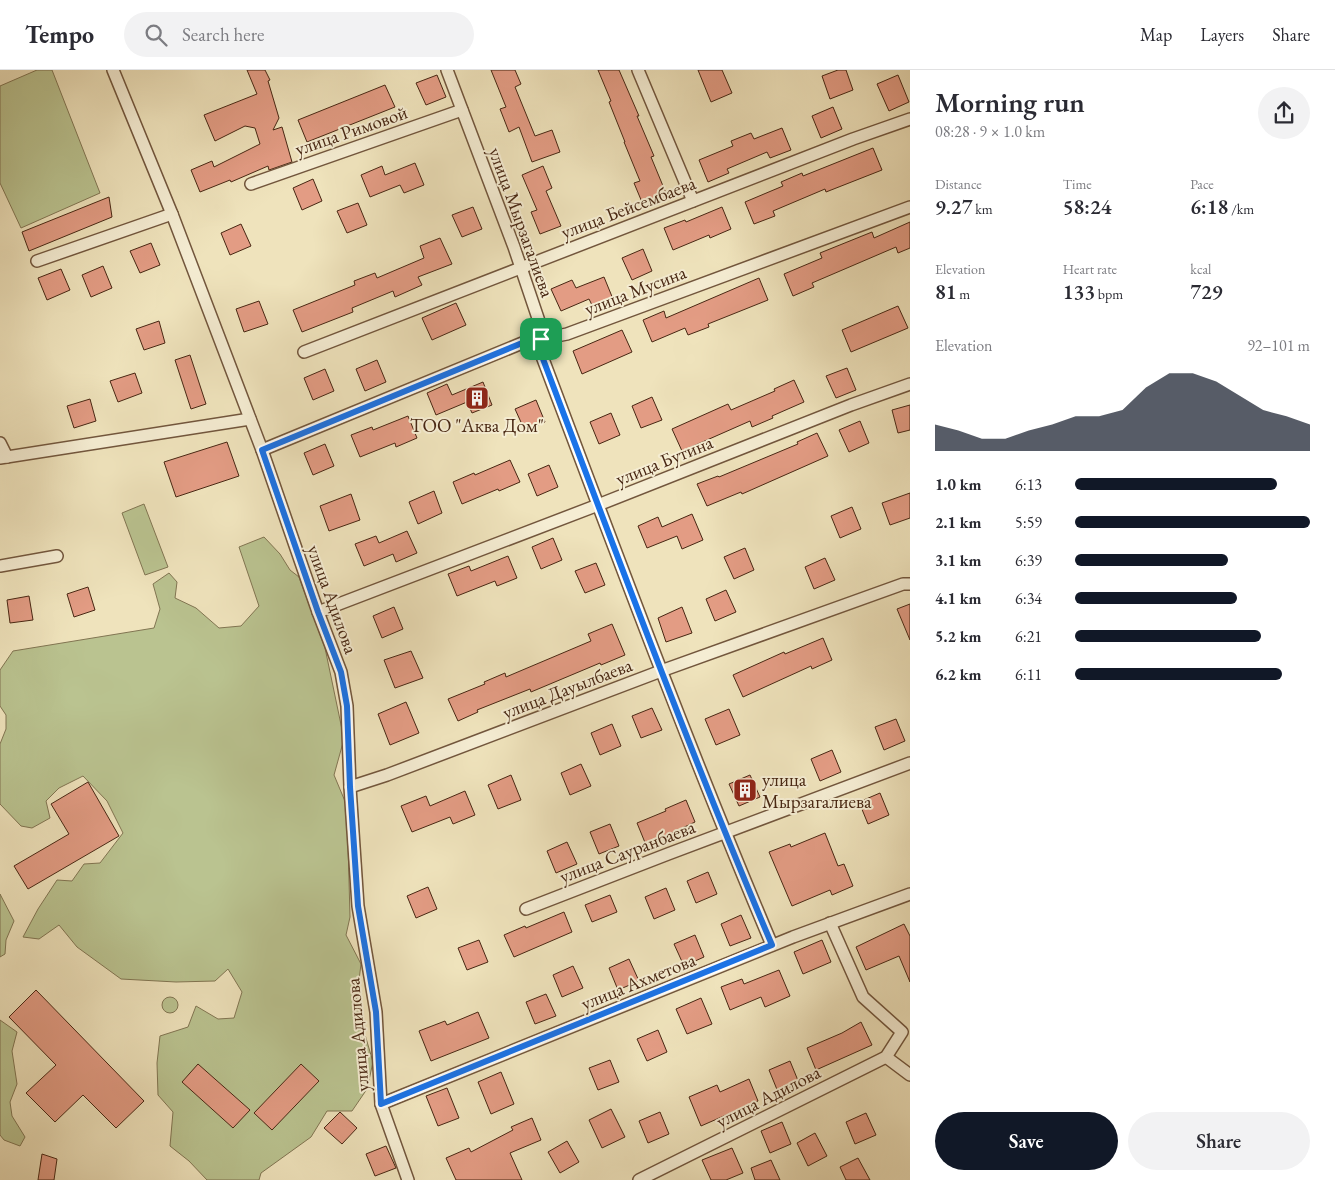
<!DOCTYPE html>
<html lang="en">
<head>
<meta charset="utf-8">
<style>
  :root { --surface:#fff; --page:#f2f2f3; --text:#2b2b33; --muted:#7c7c81; --line:#e1e1e2; --accent:#111827 }
  body { margin:0; font-family:"EB Garamond",serif; background:var(--page); color:var(--text); height:100vh; display:flex; flex-direction:column; font-size:19px; white-space:nowrap }
  * { box-sizing:border-box; margin:0 }
  p { font-size:16px; color:var(--muted) }
  .icon { flex:none; width:28px; height:28px; fill:none; stroke:currentColor; stroke-width:2; stroke-linecap:round; stroke-linejoin:round }
  .map { position:relative; flex:1; overflow:hidden }
  .drawer { display:flex; flex-direction:column; background:var(--surface); width:425px }
  .drawer>* { flex:none }
  .pin { position:absolute; display:grid; place-items:center; width:42px; height:42px; color:#fff; margin:-21px; border-radius:10px; box-shadow:0 2px 8px #0006 }
  .round { display:grid; place-items:center; flex:none; width:52px; height:52px; border-radius:26px; background:var(--page) }
  .overview { display:flex; align-items:center; justify-content:space-between; height:85px; padding:0 25px }
  h1 { font-size:28px; font-weight:600; line-height:38px }
  .figures { display:grid; grid-template-columns:repeat(3,1fr); gap:8px; height:85px; padding:5px 25px }
  .figures div { display:grid; align-content:center }
  .figures b { font-size:21px; font-weight:600 }
  .figures small { font-size:14px; font-weight:400 }
  .figures p { font-size:14px }
  .chart { height:140px; padding:10px 25px }
  .chart p { display:flex; justify-content:space-between }
  .chart svg { width:100%; height:90px; margin-top:5px; fill:var(--accent); opacity:.7 }
  .primary-button { display:flex; gap:10px; margin-top:auto; padding:10px 25px }
  .primary-button a { flex:1; height:58px; border-radius:30px; background:var(--accent); color:#fff; font-size:20px; font-weight:600; line-height:58px; text-align:center }
  .primary-button a+a { background:var(--page); color:var(--text) }
  ul { padding:0 25px; list-style:none; font-size:16px }
  li { display:grid; grid-template-columns:80px 60px 1fr; align-items:center; height:38px }
  li i { height:12px; border-radius:6px; background:var(--accent) }
  header { display:flex; align-items:center; gap:30px; box-sizing:border-box; height:70px; padding:0 25px; background:var(--surface); border-bottom:1px solid var(--line) }
  header strong { font-size:24px }
  nav { display:flex; gap:28px; margin-inline-start:auto; font-size:18px }
  .search { width:350px; height:45px; background:var(--page); display:flex; align-items:center; gap:12px; box-sizing:border-box; padding:0 18px; border-radius:28px; color:var(--muted); font-size:19px }
  main { display:flex; flex:1; min-height:0 }
  .map>svg:first-child { display:block }
  .green { fill:#bac390; stroke:#817552 }
  .building { fill:#e39c84; stroke:#482713 }
  .lines { fill:none; stroke-linecap:round; stroke-linejoin:round }
  .minor-casing { stroke:#72563d; stroke-width:14 }
  .minor { stroke:#f5edd3; stroke-width:11 }
  .route-casing { stroke:#fff; stroke-width:10 }
  .route { stroke:#1a73e8; stroke-width:6 }
  .labels { text-anchor:middle; stroke-width:4; stroke-linejoin:round; paint-order:stroke }
  .street-label { font-size:19px; fill:#482713; stroke:#f5edd3 }
  .poi-label { font-size:19px; fill:#482713; stroke:#f5edd3 }
</style>
</head>
<body>
<header>
<strong>Tempo</strong>
<div class="search"><svg class="icon" aria-label="search" viewBox="0 0 24 24"><circle cx="10" cy="10" r="6"/><path d="M15 15l6 6"/></svg>Search here</div>
<nav><a>Map</a><a>Layers</a><a>Share</a></nav>
</header>
<main>
<div class="map">
<svg width="910" height="1110" viewBox="0 0 910 1110">
  <rect width="100%" height="100%" fill="#efe3bc"/>
  <filter id="stains"><feTurbulence type="fractalNoise" baseFrequency=".004" numOctaves="4"/><feColorMatrix values="0 0 0 0 .2 0 0 0 0 .09 0 0 0 0 .02 0 0 0 .5 -.17"/></filter>
  <radialGradient id="worn" r=".72"><stop offset=".6" stop-color="#630" stop-opacity="0"/><stop offset="1" stop-color="#630" stop-opacity=".3"/></radialGradient>
  <g class="green">
    <path d="M 37,0 L 52,0 L 100,123 L 21,158 L 0,113 L 0,16 Z"/>
    <path d="M 144,434 L 168,497 L 145,505 L 122,443 Z"/>
    <path d="M 264,467 L 280,484 L 290,500 L 299,507 L 325,578 L 344,669 L 334,705 L 347,736 L 350,847 L 346,865 L 361,894 L 356,934 L 373,992 L 367,1019 L 352,1041 L 327,1041 L 311,1067 L 261,1103 L 259,1110 L 207,1110 L 189,1091 L 170,1076 L 173,1042 L 158,1025 L 157,993 L 160,966 L 188,957 L 196,936 L 218,949 L 234,948 L 242,922 L 228,899 L 215,911 L 176,912 L 121,909 L 77,877 L 59,855 L 39,869 L 23,867 L 38,839 L 57,810 L 72,811 L 84,794 L 100,793 L 123,763 L 107,731 L 83,706 L 59,718 L 46,731 L 50,748 L 32,758 L 21,756 L 0,734 L 0,674 L 6,659 L 6,645 L 0,636 L 0,600 L 13,581 L 154,558 L 160,539 L 153,514 L 169,503 L 177,512 L 175,528 L 196,538 L 219,558 L 241,556 L 259,536 L 239,477 Z"/>
    <path d="M 0,824 L 14,851 L 6,870 L 5,884 L 0,887 Z"/>
    <circle cx="170" cy="935" r="8"/>
    <path d="M 0,950 L 17,962 L 12,981 L 17,1014 L 10,1032 L 12,1046 L 25,1067 L 20,1076 L 4,1070 L 0,1065 Z"/>
  </g>
  <g class="building">
    <path d="M 247,0 L 265,0 L 270,10 L 268,11 L 279,48 L 273,60 L 282,57 L 292,92 L 269,100 L 268,96 L 231,112 L 230,110 L 200,122 L 191,100 L 212,91 L 214,97 L 260,74 L 255,58 L 245,56 L 215,71 L 204,45 L 257,24 Z"/>
    <path d="M 491,0 L 515,0 L 521,14 L 515,17 L 535,66 L 552,60 L 560,82 L 532,92 L 519,57 L 509,62 L 500,39 L 506,37 Z"/>
    <path d="M 598,0 L 619,0 L 639,46 L 637,46 L 654,86 L 651,87 L 668,128 L 644,137 L 634,113 L 640,111 L 624,72 L 625,72 L 609,32 L 611,31 Z"/>
    <path d="M 698,0 L 722,0 L 732,23 L 711,32 Z"/>
    <path d="M 838,0 L 846,0 L 853,20 L 830,29 L 822,6 Z"/>
    <path d="M 437,5 L 446,27 L 426,35 L 416,13 Z"/>
    <path d="M 898,5 L 909,32 L 889,41 L 877,14 Z"/>
    <path d="M 385,15 L 395,37 L 307,72 L 298,50 Z"/>
    <path d="M 833,37 L 842,59 L 821,68 L 812,46 Z"/>
    <path d="M 782,58 L 791,80 L 770,88 L 767,82 L 727,99 L 729,103 L 708,112 L 699,90 L 733,76 L 731,71 L 751,63 L 754,69 Z"/>
    <path d="M 873,78 L 882,100 L 826,122 L 825,119 L 773,141 L 775,146 L 754,154 L 745,132 L 783,116 L 781,112 L 802,103 L 803,106 Z"/>
    <path d="M 415,93 L 424,115 L 404,123 L 400,115 L 370,127 L 361,105 L 382,96 L 385,105 Z"/>
    <path d="M 543,96 L 552,118 L 546,121 L 561,156 L 540,164 L 531,142 L 537,140 L 522,105 Z"/>
    <path d="M 313,109 L 322,131 L 302,140 L 293,118 Z"/>
    <path d="M 109,127 L 112,147 L 29,181 L 22,162 Z"/>
    <path d="M 358,133 L 367,155 L 347,163 L 337,141 Z"/>
    <path d="M 473,137 L 482,159 L 462,167 L 452,145 Z"/>
    <path d="M 722,137 L 731,159 L 710,168 L 709,165 L 673,180 L 664,158 L 685,150 L 686,152 Z"/>
    <path d="M 910,152 L 910,178 L 898,183 L 896,177 L 812,213 L 814,217 L 793,226 L 784,204 L 822,188 L 820,183 L 872,162 L 874,168 Z"/>
    <path d="M 241,154 L 251,176 L 230,185 L 221,163 Z"/>
    <path d="M 440,168 L 452,194 L 418,207 L 422,215 L 395,227 L 393,221 L 352,238 L 353,242 L 302,262 L 293,240 L 355,215 L 354,211 L 375,203 L 377,208 L 424,188 L 420,176 Z"/>
    <path d="M 151,173 L 160,195 L 140,203 L 130,181 Z"/>
    <path d="M 643,179 L 652,201 L 632,210 L 622,188 Z"/>
    <path d="M 103,196 L 112,218 L 91,227 L 82,205 Z"/>
    <path d="M 61,199 L 70,220 L 47,230 L 38,208 Z"/>
    <path d="M 604,207 L 613,229 L 593,237 L 589,229 L 561,241 L 551,219 L 572,210 L 576,218 Z"/>
    <path d="M 759,208 L 768,230 L 708,254 L 709,257 L 688,265 L 685,258 L 652,272 L 643,250 L 664,241 L 666,248 Z"/>
    <path d="M 259,231 L 268,254 L 244,262 L 236,239 Z"/>
    <path d="M 456,233 L 466,255 L 432,270 L 422,248 Z"/>
    <path d="M 898,236 L 908,258 L 851,282 L 842,260 Z"/>
    <path d="M 159,251 L 165,273 L 144,280 L 136,259 Z"/>
    <path d="M 622,260 L 632,282 L 582,304 L 573,281 Z"/>
    <path d="M 190,285 L 206,334 L 191,339 L 175,290 Z"/>
    <path d="M 377,290 L 386,312 L 365,321 L 356,299 Z"/>
    <path d="M 847,298 L 856,320 L 836,328 L 826,306 Z"/>
    <path d="M 325,299 L 334,321 L 313,330 L 304,308 Z"/>
    <path d="M 135,303 L 142,323 L 118,332 L 110,311 Z"/>
    <path d="M 794,310 L 804,332 L 772,346 L 773,348 L 752,357 L 750,351 L 682,381 L 672,359 L 728,334 L 731,340 L 775,321 L 774,319 Z"/>
    <path d="M 483,312 L 492,335 L 472,343 L 467,332 L 436,345 L 427,323 L 447,314 L 452,325 Z"/>
    <path d="M 652,327 L 662,350 L 641,358 L 632,336 Z"/>
    <path d="M 90,329 L 96,351 L 74,358 L 67,336 Z"/>
    <path d="M 536,330 L 545,352 L 525,361 L 515,339 Z"/>
    <path d="M 910,335 L 910,360 L 898,363 L 892,340 Z"/>
    <path d="M 611,343 L 620,365 L 599,374 L 590,352 Z"/>
    <path d="M 408,346 L 417,368 L 396,377 L 395,373 L 360,387 L 351,365 L 372,357 L 373,360 Z"/>
    <path d="M 860,351 L 869,373 L 849,382 L 839,360 Z"/>
    <path d="M 817,363 L 828,386 L 742,424 L 741,422 L 707,436 L 697,414 L 718,406 L 719,407 L 798,374 L 797,372 Z"/>
    <path d="M 227,372 L 239,406 L 176,427 L 164,392 Z"/>
    <path d="M 325,374 L 334,396 L 313,405 L 304,383 Z"/>
    <path d="M 510,390 L 520,412 L 499,421 L 498,419 L 462,434 L 453,412 L 474,403 L 475,405 Z"/>
    <path d="M 549,395 L 558,417 L 537,426 L 528,404 Z"/>
    <path d="M 434,421 L 442,443 L 418,454 L 409,432 Z"/>
    <path d="M 910,423 L 910,448 L 890,455 L 882,433 Z"/>
    <path d="M 351,424 L 360,450 L 329,461 L 320,436 Z"/>
    <path d="M 852,437 L 861,459 L 840,468 L 831,446 Z"/>
    <path d="M 692,444 L 703,470 L 682,479 L 677,466 L 647,478 L 638,456 L 658,447 L 662,457 Z"/>
    <path d="M 407,461 L 417,483 L 396,492 L 393,484 L 364,496 L 355,474 L 376,466 L 379,473 Z"/>
    <path d="M 553,468 L 562,490 L 541,499 L 532,477 Z"/>
    <path d="M 745,478 L 754,500 L 734,509 L 724,487 Z"/>
    <path d="M 508,486 L 517,508 L 497,516 L 495,511 L 457,526 L 448,504 L 469,496 L 471,501 Z"/>
    <path d="M 825,488 L 835,510 L 814,519 L 805,497 Z"/>
    <path d="M 596,493 L 605,515 L 585,523 L 575,501 Z"/>
    <path d="M 88,517 L 95,540 L 74,547 L 67,524 Z"/>
    <path d="M 726,520 L 736,542 L 715,551 L 706,529 Z"/>
    <path d="M 29,526 L 33,550 L 10,553 L 7,530 Z"/>
    <path d="M 910,534 L 910,570 L 897,539 Z"/>
    <path d="M 394,537 L 403,559 L 382,568 L 373,546 Z"/>
    <path d="M 682,537 L 692,563 L 666,572 L 658,548 Z"/>
    <path d="M 612,554 L 625,585 L 601,595 L 600,593 L 531,622 L 530,619 L 477,640 L 478,642 L 458,651 L 448,629 L 485,614 L 484,612 L 505,603 L 506,607 L 591,571 L 588,564 Z"/>
    <path d="M 823,568 L 832,590 L 812,599 L 811,596 L 743,627 L 733,605 L 784,582 L 785,584 Z"/>
    <path d="M 411,581 L 423,608 L 395,618 L 384,590 Z"/>
    <path d="M 406,632 L 419,663 L 390,675 L 378,644 Z"/>
    <path d="M 652,638 L 662,660 L 641,668 L 632,646 Z"/>
    <path d="M 729,639 L 740,665 L 716,675 L 705,649 Z"/>
    <path d="M 896,649 L 905,671 L 884,680 L 875,657 Z"/>
    <path d="M 612,654 L 621,676 L 600,685 L 591,663 Z"/>
    <path d="M 832,680 L 841,702 L 820,711 L 811,689 Z"/>
    <path d="M 581,694 L 591,716 L 570,725 L 561,703 Z"/>
    <path d="M 511,705 L 521,730 L 498,739 L 488,715 Z"/>
    <path d="M 750,705 L 760,727 L 739,736 L 729,714 Z"/>
    <path d="M 88,712 L 119,766 L 28,819 L 14,796 L 69,764 L 51,734 Z"/>
    <path d="M 465,721 L 475,745 L 453,754 L 450,747 L 412,762 L 401,736 L 426,726 L 430,736 Z"/>
    <path d="M 880,723 L 889,745 L 868,754 L 859,732 Z"/>
    <path d="M 686,730 L 695,752 L 646,775 L 637,753 L 666,741 L 665,739 Z"/>
    <path d="M 610,754 L 619,776 L 599,784 L 590,762 Z"/>
    <path d="M 825,763 L 838,796 L 844,794 L 853,816 L 832,825 L 830,820 L 792,836 L 769,782 L 790,774 L 791,777 Z"/>
    <path d="M 567,772 L 577,794 L 556,803 L 547,781 Z"/>
    <path d="M 708,802 L 717,824 L 696,833 L 687,811 Z"/>
    <path d="M 428,817 L 437,839 L 416,848 L 407,826 Z"/>
    <path d="M 666,818 L 675,840 L 654,849 L 645,827 Z"/>
    <path d="M 610,825 L 617,842 L 592,852 L 585,835 Z"/>
    <path d="M 564,842 L 572,862 L 514,887 L 504,865 L 525,856 L 526,858 Z"/>
    <path d="M 741,845 L 751,868 L 730,876 L 721,854 Z"/>
    <path d="M 904,854 L 910,866 L 910,912 L 899,886 L 866,900 L 856,877 Z"/>
    <path d="M 695,865 L 704,887 L 684,896 L 674,874 Z"/>
    <path d="M 479,870 L 488,892 L 467,900 L 458,878 Z"/>
    <path d="M 822,870 L 831,892 L 803,904 L 794,882 Z"/>
    <path d="M 629,889 L 639,911 L 618,920 L 609,898 Z"/>
    <path d="M 573,896 L 583,918 L 562,927 L 553,905 Z"/>
    <path d="M 779,900 L 790,926 L 765,937 L 761,927 L 730,940 L 721,917 L 742,909 L 744,914 Z"/>
    <path d="M 36,920 L 144,1031 L 116,1058 L 83,1025 L 55,1052 L 26,1023 L 56,995 L 9,947 Z"/>
    <path d="M 546,924 L 556,946 L 535,954 L 526,932 Z"/>
    <path d="M 701,928 L 712,954 L 687,964 L 676,939 Z"/>
    <path d="M 478,942 L 489,968 L 431,991 L 419,961 L 445,951 L 447,955 Z"/>
    <path d="M 861,952 L 872,975 L 816,1000 L 807,978 L 842,963 Z"/>
    <path d="M 658,960 L 667,982 L 647,991 L 637,969 Z"/>
    <path d="M 610,990 L 619,1012 L 598,1020 L 589,998 Z"/>
    <path d="M 790,991 L 799,1013 L 778,1022 L 769,1000 Z"/>
    <path d="M 198,994 L 250,1040 L 233,1058 L 182,1012 Z"/>
    <path d="M 301,994 L 319,1011 L 272,1060 L 254,1043 Z"/>
    <path d="M 501,1002 L 514,1034 L 491,1044 L 478,1012 Z"/>
    <path d="M 749,1009 L 758,1031 L 701,1056 L 689,1027 L 717,1015 L 720,1022 Z"/>
    <path d="M 447,1018 L 459,1048 L 438,1056 L 426,1026 Z"/>
    <path d="M 611,1039 L 625,1067 L 602,1078 L 589,1050 Z"/>
    <path d="M 340,1042 L 357,1058 L 342,1074 L 324,1058 Z"/>
    <path d="M 660,1042 L 669,1064 L 648,1073 L 639,1051 Z"/>
    <path d="M 866,1043 L 876,1065 L 855,1074 L 846,1052 Z"/>
    <path d="M 532,1048 L 541,1070 L 510,1083 L 522,1110 L 456,1110 L 446,1088 L 469,1078 L 471,1082 L 513,1060 L 511,1057 Z"/>
    <path d="M 782,1052 L 791,1074 L 770,1083 L 761,1061 Z"/>
    <path d="M 815,1063 L 827,1086 L 808,1096 L 797,1073 Z"/>
    <path d="M 567,1071 L 579,1092 L 560,1103 L 548,1082 Z"/>
    <path d="M 386,1076 L 396,1098 L 375,1106 L 366,1084 Z"/>
    <path d="M 732,1078 L 743,1103 L 726,1110 L 711,1110 L 702,1090 Z"/>
    <path d="M 42,1084 L 57,1089 L 54,1110 L 38,1110 Z"/>
    <path d="M 858,1088 L 870,1110 L 846,1110 L 840,1097 Z"/>
    <path d="M 771,1090 L 780,1110 L 755,1110 L 751,1098 Z"/>
  </g>
  <g class="lines">
    <g class="minor-casing">
      <g id="minor">
        <path d="M 113,0 L 172,144 L 262,380 L 318,542 L 341,602 L 347,636 L 350,717 L 358,836 L 376,942 L 381,1034 L 408,1110"/>
        <path d="M 447,0 L 514,177 L 542,260 L 540,281 C 615,480 689,679 772,875"/>
        <path d="M 638,0 L 693,131"/>
        <path d="M 251,114 L 462,40"/>
        <path d="M 37,191 L 172,144"/>
        <path d="M 304,282 L 853,69 L 910,49"/>
        <path d="M 0,373 L 7,387"/>
        <path d="M 262,380 L 532,269 L 541,269 L 567,264 L 910,137"/>
        <path d="M 0,388 L 250,349"/>
        <path d="M 0,496 L 57,486"/>
        <path d="M 318,542 L 598,435 L 851,335 L 910,314"/>
        <path d="M 350,717 L 387,705 L 661,601 L 903,514 L 910,514"/>
        <path d="M 526,839 L 668,784 L 910,693"/>
        <path d="M 886,987 L 910,1005"/>
        <path d="M 381,1034 L 793,867 L 910,824"/>
        <path d="M 639,1110 L 886,987 L 902,962 L 863,927 L 830,853"/>
      </g>
    </g>
    <use href="#minor" class="minor"/>
  </g>
  <g class="lines">
    <g class="route-casing">
      <path id="route" d="M 532,269 L 541,269 L 540,281 C 615,480 689,680 772,875 L 381,1034 L 376,942 L 358,836 L 350,717 L 347,636 L 341,602 L 318,542 L 262,380 Z"/>
    </g>
    <use href="#route" class="route"/>
  </g>
  <defs>
    <g id="building-square" transform="scale(1.25)"><rect x="-9" y="-9" width="18" height="18" rx="4" fill="#8f2418" stroke="#f5edd3"/><path d="M-4-6H4V6H1V3H-1V6H-4ZM-2.5-4.3h1.7v1.8h-1.7ZM.8-4.3h1.7v1.8H.8ZM-2.5-1h1.7V.8h-1.7ZM.8-1h1.7V.8H.8Z" fill="#fff"/></g>
  </defs>
  <g fill-rule="evenodd">
    <use href="#building-square" x="477" y="328"/>
    <use href="#building-square" x="745" y="720"/>
  </g>
  <g class="labels">
    <g class="street-label">
      <text transform="translate(351 60) rotate(-19)" y="7">улица Римовой</text>
      <text transform="translate(628 137) rotate(-21)" y="7">улица Бейсембаева</text>
      <text transform="translate(522 152) rotate(70)" y="7">улица Мырзагалиева</text>
      <text transform="translate(635 220) rotate(-21)" y="7">улица Мусина</text>
      <text transform="translate(664 390) rotate(-22)" y="7">улица Бутина</text>
      <text transform="translate(333 529) rotate(70)" y="7">улица Адилова</text>
      <text transform="translate(567 618) rotate(-21)" y="7">улица Дауылбаева</text>
      <text transform="translate(627 781) rotate(-21)" y="7">улица Сауранбаева</text>
      <text transform="translate(638 911) rotate(-22)" y="7">улица Ахметова</text>
      <text transform="translate(357 965) rotate(-95)" y="7">улица Адилова</text>
      <text transform="translate(768 1026) rotate(-27)" y="7">улица Адилова</text>
    </g>
    <g class="poi-label">
      <text x="477" y="362">ТОО "Аква Дом"</text>
      <text x="762" y="716" text-anchor="start">улица<tspan x="762" dy="22">Мырзагалиева</tspan></text>
    </g>
  </g>
  <rect width="100%" height="100%" filter="url(#stains)"/>
  <rect width="100%" height="100%" fill="url(#worn)"/>
</svg>
<div class="pin" style="left:541px;top:269px;background:#1e9e55"><svg class="icon" aria-label="arrive" viewBox="0 0 24 24"><path d="M6 21V4h12l-3 4 3 4H6"/></svg></div>
</div>
<section class="drawer">
<div class="overview"><div><h1>Morning run</h1><p>08:28 · 9 × 1.0 km</p></div><a class="round"><svg class="icon" aria-label="share" viewBox="0 0 24 24"><path d="M12 15V3M7 8l5-5 5 5M5 13v7h14v-7"/></svg></a></div>
<div class="figures">
<div><p>Distance</p><b>9.27<small> km</small></b></div>
<div><p>Time</p><b>58:24</b></div>
<div><p>Pace</p><b>6:18<small> /km</small></b></div>
</div>
<div class="figures">
<div><p>Elevation</p><b>81<small> m</small></b></div>
<div><p>Heart rate</p><b>133<small> bpm</small></b></div>
<div><p>kcal</p><b>729</b></div>
</div>
<div class="chart"><p><span>Elevation</span>92–101 m</p>
<svg viewBox="0 0 160 44" preserveAspectRatio="none"><path d="M0 44V31L10 34L20 38L30 38L40 34L50 31L60 27L70 27L80 24L90 13L100 6L110 6L120 10L130 17L140 24L150 27L160 31V44z"/></svg>
</div>
<ul>
<li><b>1.0 km</b>6:13<i style="width:86%"></i></li>
<li><b>2.1 km</b>5:59<i style="width:100%"></i></li>
<li><b>3.1 km</b>6:39<i style="width:65%"></i></li>
<li><b>4.1 km</b>6:34<i style="width:69%"></i></li>
<li><b>5.2 km</b>6:21<i style="width:79%"></i></li>
<li><b>6.2 km</b>6:11<i style="width:88%"></i></li>
</ul>
<div class="primary-button"><a>Save</a><a>Share</a></div>
</section>
</main>
</body>
</html>
